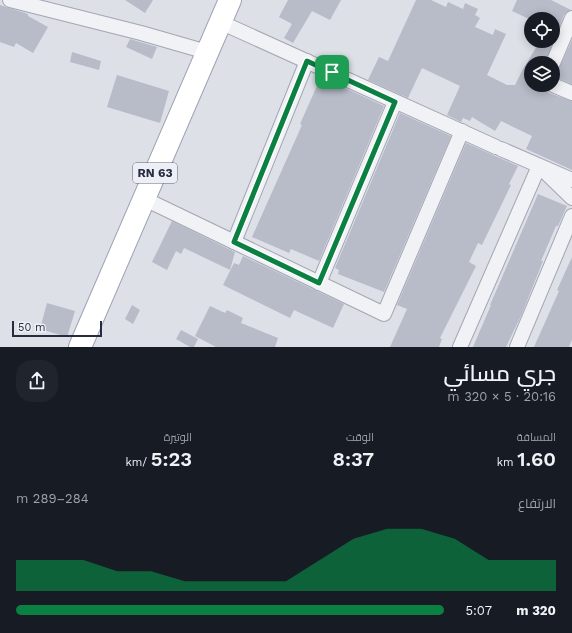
<!DOCTYPE html>
<html lang="ar">
<head>
<meta charset="utf-8">
<style>
  :root { --surface:#171b24; --page:#20242c; --text:#f1f3f6; --muted:#9ea1a6; --accent:#0b8043 }
  body { margin:0; font-family:"Work Sans",Cairo,sans-serif; background:var(--page); color:var(--text); direction:rtl; height:100vh; display:flex; flex-direction:column; font-size:15px; white-space:nowrap }
  * { box-sizing:border-box; margin:0 }
  p { font-size:13px; color:var(--muted) }
  .icon { flex:none; width:22px; height:22px; fill:none; stroke:currentColor; stroke-width:2; stroke-linecap:round; stroke-linejoin:round }
  .map { position:relative; height:347px; overflow:hidden; direction:ltr }
  .sheet { display:flex; flex-direction:column; background:var(--surface); flex:1 }
  .sheet>* { flex:none }
  .controls { position:absolute; left:524px; top:12px; display:grid; gap:8px }
  .controls a { display:grid; place-items:center; width:36px; height:36px; border-radius:50%; background:var(--surface); box-shadow:0 2px 10px #0003; font-size:20px }
  .scale { position:absolute; left:12px; bottom:10px; width:90px; box-sizing:border-box; padding-left:4px; border:2px solid #262b3f; border-top:0; font-size:11px; line-height:14px; white-space:nowrap; color:#262b3f; -webkit-text-stroke:3px #edeff6; paint-order:stroke }
  .pin { position:absolute; display:grid; place-items:center; width:34px; height:34px; color:#fff; margin:-17px; border-radius:8px; box-shadow:0 2px 6px #0006 }
  .round { display:grid; place-items:center; flex:none; width:42px; height:42px; border-radius:16px; background:var(--page) }
  .overview { display:flex; align-items:center; justify-content:space-between; height:68px; padding:0 16px }
  h1 { font-size:22px; font-weight:600; line-height:30px }
  .stats { display:grid; grid-template-columns:repeat(3,1fr); gap:6px; height:68px; padding:4px 16px }
  .stats div { display:grid; align-content:center }
  .stats b { font-size:20px; font-weight:600 }
  .stats small { font-size:11px; font-weight:400 }
  .stats p { font-size:11px }
  .chart { height:112px; padding:8px 16px }
  .chart p { display:flex; justify-content:space-between }
  .chart svg { width:100%; height:72px; margin-top:4px; fill:var(--accent); opacity:.7 }
  ul { padding:0 16px; list-style:none; font-size:13px }
  li { display:grid; grid-template-columns:64px 48px 1fr; align-items:center; height:30px }
  li i { height:10px; border-radius:5px; background:var(--accent) }
  .map>svg:first-child { display:block }
  .building { fill:#b8bbc8 }
  .lines { fill:none; stroke-linecap:round; stroke-linejoin:round }
  .street-casing { stroke:#a3a6b2; stroke-width:16 }
  .primary-casing { stroke:#9ca2b4; stroke-width:24 }
  .street { stroke:#f0f2f6; stroke-width:14 }
  .primary { stroke:#fff; stroke-width:22 }
  .route-casing { stroke:#fff; stroke-width:8 }
  .route { stroke:#0b8043; stroke-width:5 }
  .labels { text-anchor:middle; stroke-width:4; stroke-linejoin:round; paint-order:stroke }
  .shield { fill:#edeff6; stroke:#626676; stroke-width:1 }
  .shield-label { font-size:12px; font-weight:bold; fill:#262b3f }
</style>
</head>
<body>
<div class="map">
<svg width="572" height="347" viewBox="0 0 572 347">
  <rect width="100%" height="100%" fill="#dee0e8"/>
  <g class="building">
    <path d="M 125,0 L 153,0 L 145,13 Z"/>
    <path d="M 288,0 L 341,0 L 330,20 L 312,11 L 293,43 L 284,38 L 292,24 L 279,17 Z"/>
    <path d="M 416,0 L 431,0 L 446,7 L 448,2 L 463,9 L 465,3 L 478,9 L 475,15 L 480,18 L 475,27 L 493,35 L 495,29 L 506,34 L 487,75 L 507,85 L 515,85 L 523,69 L 540,41 L 553,41 L 553,19 L 529,19 L 512,11 L 517,0 L 551,0 L 571,10 L 567,12 L 564,15 L 545,63 L 531,63 L 531,85 L 545,85 L 546,90 L 549,93 L 572,101 L 572,170 L 526,149 L 532,136 L 501,121 L 495,131 L 472,117 L 470,121 L 463,118 L 461,122 L 447,115 L 460,86 L 422,68 L 408,98 L 368,80 L 379,57 L 388,61 Z"/>
    <path d="M 0,5 L 28,14 L 28,16 L 48,27 L 33,53 L 16,43 L 14,47 L 0,42 Z"/>
    <path d="M 130,39 L 157,47 L 152,59 L 126,47 Z"/>
    <path d="M 572,40 L 572,84 L 555,77 Z"/>
    <path d="M 72,52 L 101,61 L 99,70 L 70,62 Z"/>
    <path d="M 117,75 L 169,91 L 160,123 L 107,107 Z"/>
    <path d="M 320,79 L 333,85 L 334,83 L 384,106 L 319,261 L 291,249 L 289,253 L 252,237 L 302,125 L 300,124 Z"/>
    <path d="M 400,113 L 451,136 L 384,292 L 338,274 L 339,270 L 335,268 Z"/>
    <path d="M 466,143 L 518,166 L 509,184 L 511,185 L 482,245 L 478,243 L 469,262 L 476,266 L 440,338 L 442,339 L 439,347 L 390,347 L 407,309 L 397,305 Z"/>
    <path d="M 538,194 L 567,206 L 558,226 L 556,226 L 541,261 L 543,261 L 521,316 L 506,347 L 473,347 L 491,305 L 490,305 Z"/>
    <path d="M 172,221 L 235,252 L 230,270 L 184,248 L 181,254 L 176,251 L 167,270 L 152,262 Z"/>
    <path d="M 243,256 L 344,304 L 333,328 L 294,310 L 290,318 L 223,285 L 234,263 L 239,265 Z"/>
    <path d="M 572,257 L 572,340 L 569,347 L 534,347 L 559,291 L 557,290 Z"/>
    <path d="M 47,303 L 75,311 L 67,337 L 40,329 Z"/>
    <path d="M 132,305 L 140,310 L 133,324 L 125,319 Z"/>
    <path d="M 210,306 L 225,313 L 227,310 L 243,318 L 241,323 L 278,338 L 275,347 L 216,347 L 195,336 Z"/>
    <path d="M 181,330 L 198,339 L 194,347 L 190,347 L 176,339 Z"/>
  </g>
  <g class="lines">
    <g class="street-casing">
      <g id="street">
        <path d="M 10,0 L 141,33 L 207,52"/>
        <path d="M 220,22 L 496,147"/>
        <path d="M 553,63 L 572,18"/>
        <path d="M 553,85 L 572,93"/>
        <path d="M 501,149 L 572,180"/>
        <path d="M 153,203 L 384,314 L 462,131"/>
        <path d="M 234,242 L 307,61"/>
        <path d="M 319,283 L 395,102"/>
        <path d="M 460,347 L 539,166 L 572,198"/>
        <path d="M 517,347 L 572,216"/>
      </g>
    </g>
    <g class="primary-casing">
      <path id="primary" d="M 80,347 L 230,0"/>
    </g>
    <use href="#street" class="street"/>
    <use href="#primary" class="primary"/>
  </g>
  <g class="lines">
    <g class="route-casing">
      <path id="route" d="M 307,61 L 395,102 L 319,283 L 234,242 Z"/>
    </g>
    <use href="#route" class="route"/>
  </g>
  <g class="labels">
    <rect class="shield" x="133" y="163" width="44" height="20" rx="3"/>
    <g class="shield-label">
      <text x="155" y="177">RN 63</text>
    </g>
  </g>
</svg>
<div class="controls">
<a><svg class="icon" aria-label="locate" viewBox="0 0 24 24"><circle cx="12" cy="12" r="6"/><path d="M12 2v4M12 18v4M2 12h4M18 12h4"/></svg></a>
<a><svg class="icon" aria-label="layers" viewBox="0 0 24 24"><path d="M12 4l9 5-9 5-9-5zM3 14l9 5 9-5"/></svg></a>
</div>
<div class="scale">50 m</div>
<div class="pin" style="left:332px;top:72px;background:#1e9e55"><svg class="icon" aria-label="arrive" viewBox="0 0 24 24"><path d="M6 21V4h12l-3 4 3 4H6"/></svg></div>
</div>
<section class="sheet">
<div class="overview"><div><h1>جري مسائي</h1><p>20:16 · 5 × 320 m</p></div><a class="round"><svg class="icon" aria-label="share" viewBox="0 0 24 24"><path d="M12 15V3M7 8l5-5 5 5M5 13v7h14v-7"/></svg></a></div>
<div class="stats">
<div><p>المسافة</p><b>1.60<small> km</small></b></div>
<div><p>الوقت</p><b>8:37</b></div>
<div><p>الوتيرة</p><b>5:23<small> /km</small></b></div>
</div>
<div class="chart"><p><span>الارتفاع</span>284–289 m</p>
<svg viewBox="0 0 160 44" preserveAspectRatio="none"><path d="M0 44V25L10 25L20 25L30 32L40 32L50 38L60 38L70 38L80 38L90 25L100 12L110 6L120 6L130 12L140 25L150 25L160 25V44z"/></svg>
</div>
<ul>
<li><b>320 m</b>5:07<i style="width:100%"></i></li>
</ul>
</section>
</body>
</html>
